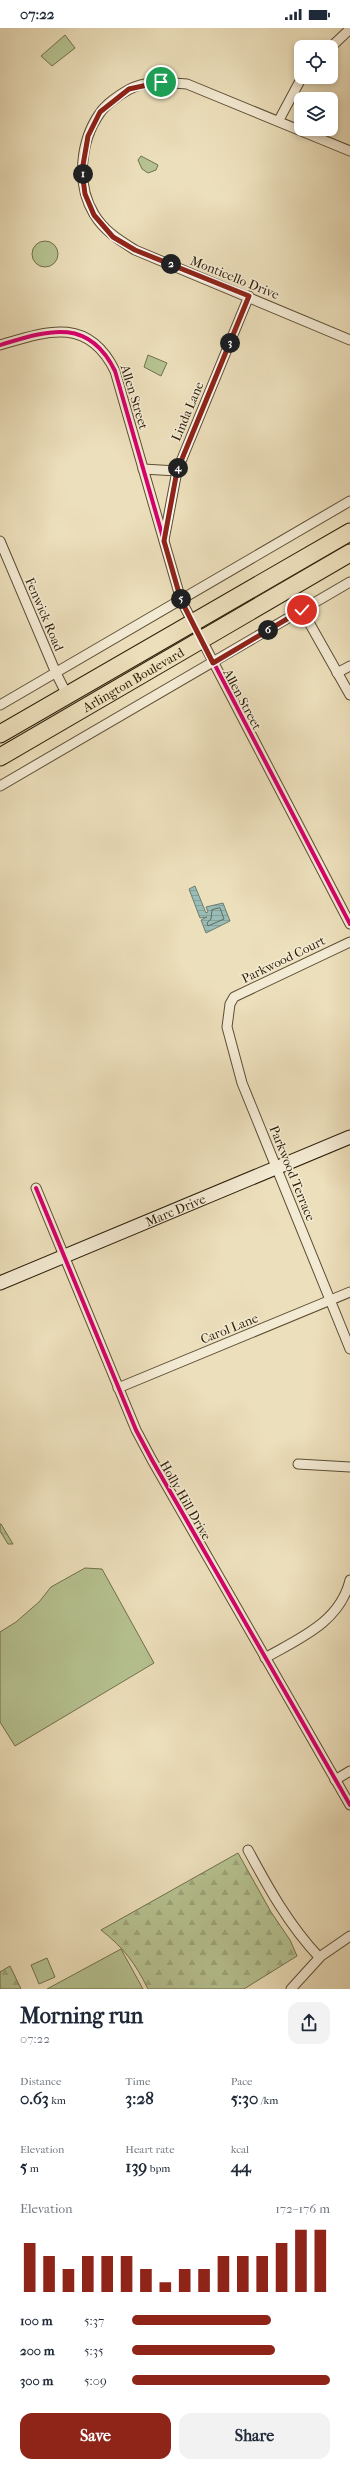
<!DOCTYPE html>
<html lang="en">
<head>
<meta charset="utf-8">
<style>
  :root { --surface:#fff; --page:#f2f2f3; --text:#1f2937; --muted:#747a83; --accent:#8f2418 }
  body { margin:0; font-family:"IM FELL French Canon",serif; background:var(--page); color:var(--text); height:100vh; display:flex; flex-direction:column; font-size:15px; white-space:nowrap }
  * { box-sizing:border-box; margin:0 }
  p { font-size:13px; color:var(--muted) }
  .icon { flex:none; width:22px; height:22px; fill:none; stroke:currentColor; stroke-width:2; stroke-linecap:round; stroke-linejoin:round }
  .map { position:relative; height:1961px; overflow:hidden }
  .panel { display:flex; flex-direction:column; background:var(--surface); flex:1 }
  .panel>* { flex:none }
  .tools { position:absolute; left:294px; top:12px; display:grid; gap:8px }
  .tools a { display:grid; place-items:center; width:44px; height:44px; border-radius:8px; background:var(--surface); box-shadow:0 2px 6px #0003; font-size:20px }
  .pin { position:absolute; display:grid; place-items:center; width:34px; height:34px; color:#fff; margin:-17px; border:2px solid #fff; border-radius:50%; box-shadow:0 1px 4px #0007 }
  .km { position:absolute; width:20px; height:20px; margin:-10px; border-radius:50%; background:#222; color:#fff; font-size:11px; line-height:20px; text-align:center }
  .round { display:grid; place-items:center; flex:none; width:42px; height:42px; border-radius:12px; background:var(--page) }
  .headline { display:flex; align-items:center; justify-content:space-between; height:68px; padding:0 20px }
  h1 { font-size:22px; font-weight:800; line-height:30px }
  .metrics { display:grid; grid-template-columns:repeat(3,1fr); gap:6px; height:68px; padding:4px 20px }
  .metrics div { display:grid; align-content:center }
  .metrics b { font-size:17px; font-weight:800 }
  .metrics small { font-size:11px; font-weight:400 }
  .metrics p { font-size:11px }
  .chart { height:112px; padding:8px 20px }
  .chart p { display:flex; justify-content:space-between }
  .chart svg { width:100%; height:72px; margin-top:4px; stroke:var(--accent); stroke-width:6 }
  .cta { display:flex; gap:8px; margin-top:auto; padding:8px 20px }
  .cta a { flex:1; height:46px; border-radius:12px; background:var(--accent); color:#fff; font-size:16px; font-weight:800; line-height:46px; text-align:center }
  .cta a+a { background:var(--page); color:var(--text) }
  ul { padding:0 20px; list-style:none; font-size:13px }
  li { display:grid; grid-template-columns:64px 48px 1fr; align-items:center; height:30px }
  li i { height:10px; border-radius:5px; background:var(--accent) }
  .status { display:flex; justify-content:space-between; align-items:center; height:28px; padding:0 20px; background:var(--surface); direction:ltr }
  .status svg { height:11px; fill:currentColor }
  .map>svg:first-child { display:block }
  .grass { fill:url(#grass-tufts); stroke:#71704c }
  .forest { fill:url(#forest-firs); stroke:#71704c }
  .green { fill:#b6c291; stroke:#71704c }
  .water { fill:url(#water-rules); stroke:#6d7c70 }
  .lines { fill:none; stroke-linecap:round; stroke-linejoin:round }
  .shore { stroke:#626c5e; stroke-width:1 }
  .street-casing { stroke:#5c4e34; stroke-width:11 }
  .secondary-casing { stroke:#2c1d07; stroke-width:15 }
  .highway-casing { stroke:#2c1d07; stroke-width:19 }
  .street { stroke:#f3ead3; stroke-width:9 }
  .secondary { stroke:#f3ead3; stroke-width:13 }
  .highway { stroke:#ecdfbb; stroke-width:17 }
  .cycleway-casing { stroke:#f3ead3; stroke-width:6 }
  .cycleway { stroke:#d6006c; stroke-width:4 }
  .route-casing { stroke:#fff; stroke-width:8 }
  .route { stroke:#8f2418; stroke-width:5 }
  .labels { text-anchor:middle; stroke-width:3; stroke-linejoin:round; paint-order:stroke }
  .street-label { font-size:13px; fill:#2c1d07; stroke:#f3ead3 }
</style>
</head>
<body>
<div class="status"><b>07:22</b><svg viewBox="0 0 49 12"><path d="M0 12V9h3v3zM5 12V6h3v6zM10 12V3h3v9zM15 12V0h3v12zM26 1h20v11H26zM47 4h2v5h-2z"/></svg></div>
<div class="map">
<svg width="350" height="1961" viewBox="0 0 350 1961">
  <defs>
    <pattern id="grass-tufts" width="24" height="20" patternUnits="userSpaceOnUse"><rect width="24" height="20" fill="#b6c291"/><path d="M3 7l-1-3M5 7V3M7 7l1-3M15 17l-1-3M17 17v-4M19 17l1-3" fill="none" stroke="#9da67c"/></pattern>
    <pattern id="forest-firs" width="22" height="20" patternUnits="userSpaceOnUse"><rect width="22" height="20" fill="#b6c291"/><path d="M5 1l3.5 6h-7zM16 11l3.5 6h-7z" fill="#9da67c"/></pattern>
    <pattern id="water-rules" width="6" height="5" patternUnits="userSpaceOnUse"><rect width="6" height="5" fill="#99bcb6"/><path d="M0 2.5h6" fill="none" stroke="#84a19b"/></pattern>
  </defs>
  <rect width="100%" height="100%" fill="#ecdfbb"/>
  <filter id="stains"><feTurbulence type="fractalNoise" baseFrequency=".005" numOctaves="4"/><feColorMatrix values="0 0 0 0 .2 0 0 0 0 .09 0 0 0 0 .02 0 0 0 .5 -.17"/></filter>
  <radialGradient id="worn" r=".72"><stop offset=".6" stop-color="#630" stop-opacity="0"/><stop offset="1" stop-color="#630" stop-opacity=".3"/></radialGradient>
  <path class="grass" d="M 0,1496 L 1,1496 L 13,1516 L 8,1516 L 0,1503 Z"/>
  <g class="forest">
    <path d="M 238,1825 L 271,1884 L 290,1912 L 297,1928 L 244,1961 L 148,1961 C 135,1935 124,1920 101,1902 Z"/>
    <path d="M 10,1938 L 21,1961 L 0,1961 L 0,1944 Z"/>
  </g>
  <g class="green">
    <path d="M 65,7 L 75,20 L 52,38 L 41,28 Z"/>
    <path d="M 141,128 L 158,137 L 156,142 L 148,145 L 142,141 L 138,132 Z"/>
    <circle cx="45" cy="226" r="13"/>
    <path d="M 148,327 L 167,335 L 161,348 L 144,339 Z"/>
    <path d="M 85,1540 L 102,1541 L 154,1635 L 15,1718 L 0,1694 L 0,1604 L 16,1594 L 39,1574 L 51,1559 Z"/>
    <path d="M 121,1921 L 143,1961 L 47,1961 Z"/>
    <path d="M 47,1930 L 55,1949 L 39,1956 L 31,1937 Z"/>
  </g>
  <path class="water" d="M 195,858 L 206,885 L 208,884 L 206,879 L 223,875 L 230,893 L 206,905 L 201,892 L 207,889 L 200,890 L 189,861 Z"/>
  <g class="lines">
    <path class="shore" d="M 220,880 L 224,891 L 208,898 L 207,895 L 211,891 L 212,882 Z"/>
    <g class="street-casing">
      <g id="street">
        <path d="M 331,19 L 350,1"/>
        <path d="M 279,92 L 302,49"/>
        <path d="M 350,123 L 187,56 C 169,54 145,52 128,62 C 119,67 105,77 100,85 C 80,113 76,157 94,186 C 104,203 119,212 135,222 L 350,312"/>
        <path d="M 0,317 C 47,303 88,288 115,343 L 181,572 L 350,896"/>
        <path d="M 143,441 L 177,443"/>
        <path d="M 164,512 L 177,443 L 249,268"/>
        <path d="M 0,513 L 56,645 L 67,667"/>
        <path d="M 302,582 L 350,667"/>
        <path d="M 337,645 L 350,638"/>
        <path d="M 0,677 L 350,473"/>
        <path d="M 0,758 L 350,554"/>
        <path d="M 350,914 L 234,969 L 230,976 L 227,999 L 242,1055 L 350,1321"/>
        <path d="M 36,1160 L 136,1402 L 152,1432 L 350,1777"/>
        <path d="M 118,1360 L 350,1264"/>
        <path d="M 298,1436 L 350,1439"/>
        <path d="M 265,1630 C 300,1610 340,1594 350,1552"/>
        <path d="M 335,1752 L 350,1743"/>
        <path d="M 248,1822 C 269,1861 289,1897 319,1929"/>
        <path d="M 291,1961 L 321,1928 L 350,1908"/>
      </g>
    </g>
    <g class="secondary-casing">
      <g id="secondary">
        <path id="s1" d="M 0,1255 L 350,1109"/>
      </g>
    </g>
    <g class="highway-casing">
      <g id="highway">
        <path d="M 0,706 L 350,504"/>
        <path id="s2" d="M 0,729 L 350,525"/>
      </g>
    </g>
    <use href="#street" class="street"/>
    <use href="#secondary" class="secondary"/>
    <use href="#highway" class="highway"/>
    <g class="cycleway-casing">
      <g id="cycleway">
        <path d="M 0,317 C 47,303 88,288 115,343 L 181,572 L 350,896"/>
        <path d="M 36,1160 L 136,1402 L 152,1432 L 350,1777"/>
      </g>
    </g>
    <use href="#cycleway" class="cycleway"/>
  </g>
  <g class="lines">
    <g class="route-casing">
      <path id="route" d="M 161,54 L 129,61 L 100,84 L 88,108 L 82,143 L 85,166 L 94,187 L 113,209 L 135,222 L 249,268 L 177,443 L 164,513 L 181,572 L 213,635 L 302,582"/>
    </g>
    <use href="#route" class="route"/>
  </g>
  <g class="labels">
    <g class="street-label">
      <text transform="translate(235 249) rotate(22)" y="5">Monticello Drive</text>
      <text transform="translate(135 369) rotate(73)" y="5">Allen Street</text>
      <text transform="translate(187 383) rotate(-67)" y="5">Linda Lane</text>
      <text transform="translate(45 586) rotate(67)" y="5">Fenwick Road</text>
      <text dy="5" stroke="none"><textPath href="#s2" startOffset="154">Arlington Boulevard</textPath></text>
      <text transform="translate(243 671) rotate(62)" y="5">Allen Street</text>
      <text transform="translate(283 931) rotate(-26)" y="5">Parkwood Court</text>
      <text transform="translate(293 1145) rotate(68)" y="5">Parkwood Terrace</text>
      <text dy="5" stroke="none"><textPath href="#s1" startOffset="190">Marc Drive</textPath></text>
      <text transform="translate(229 1300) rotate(-22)" y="5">Carol Lane</text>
      <text transform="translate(186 1472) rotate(60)" y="5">Holly Hill Drive</text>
    </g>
  </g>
  <rect width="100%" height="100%" filter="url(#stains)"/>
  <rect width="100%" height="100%" fill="url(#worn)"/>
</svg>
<div class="tools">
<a><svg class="icon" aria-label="locate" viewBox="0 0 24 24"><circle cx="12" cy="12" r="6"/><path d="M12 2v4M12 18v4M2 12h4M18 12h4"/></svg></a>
<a><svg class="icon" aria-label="layers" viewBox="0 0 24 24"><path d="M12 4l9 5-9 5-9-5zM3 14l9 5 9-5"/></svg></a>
</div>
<div class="pin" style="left:161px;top:54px;background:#1e9e55"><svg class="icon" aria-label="arrive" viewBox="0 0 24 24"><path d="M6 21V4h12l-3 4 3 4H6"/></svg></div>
<div class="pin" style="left:302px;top:582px;background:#d93025"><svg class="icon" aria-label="check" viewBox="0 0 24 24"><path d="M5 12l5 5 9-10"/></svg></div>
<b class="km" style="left:83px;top:146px">1</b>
<b class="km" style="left:171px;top:236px">2</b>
<b class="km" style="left:230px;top:315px">3</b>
<b class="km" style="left:178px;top:440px">4</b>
<b class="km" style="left:181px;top:571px">5</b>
<b class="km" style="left:268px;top:602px">6</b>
</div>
<section class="panel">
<div class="headline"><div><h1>Morning run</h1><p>07:22</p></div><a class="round"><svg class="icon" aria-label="share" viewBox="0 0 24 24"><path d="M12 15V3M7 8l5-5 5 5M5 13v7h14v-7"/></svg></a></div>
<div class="metrics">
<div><p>Distance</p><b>0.63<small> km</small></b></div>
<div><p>Time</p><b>3:28</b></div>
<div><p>Pace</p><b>5:30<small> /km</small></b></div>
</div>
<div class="metrics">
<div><p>Elevation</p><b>5<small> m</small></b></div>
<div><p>Heart rate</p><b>139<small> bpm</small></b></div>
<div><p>kcal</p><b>44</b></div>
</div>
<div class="chart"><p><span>Elevation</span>172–176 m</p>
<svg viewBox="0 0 160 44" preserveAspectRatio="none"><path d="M5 44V14M15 44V22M25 44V30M35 44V22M45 44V22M55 44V22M65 44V30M75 44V38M85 44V30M95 44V30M105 44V22M115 44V22M125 44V22M135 44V14M145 44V6M155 44V6"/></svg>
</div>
<ul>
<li><b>100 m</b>5:37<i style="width:70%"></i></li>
<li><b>200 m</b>5:35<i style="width:72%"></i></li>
<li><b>300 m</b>5:09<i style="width:100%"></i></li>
</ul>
<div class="cta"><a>Save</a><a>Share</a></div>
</section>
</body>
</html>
